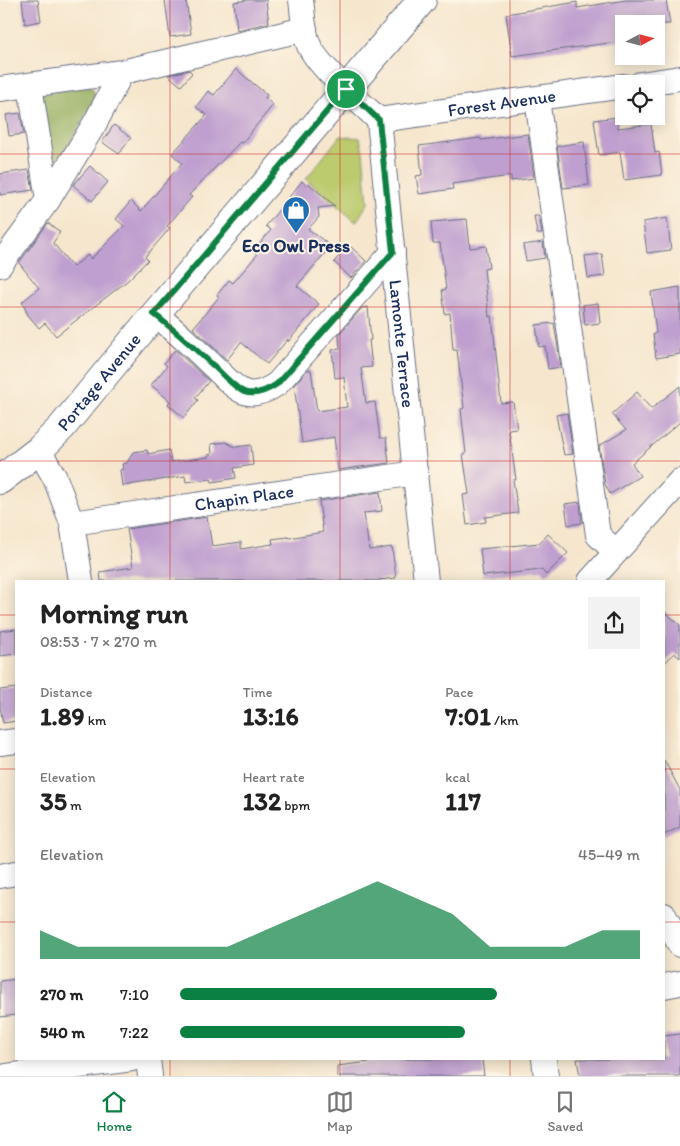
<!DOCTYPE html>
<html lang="en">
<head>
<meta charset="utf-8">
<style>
  :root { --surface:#fff; --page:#f2f2f2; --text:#222; --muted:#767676; --line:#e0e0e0; --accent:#0b8043 }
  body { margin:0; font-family:Itim,sans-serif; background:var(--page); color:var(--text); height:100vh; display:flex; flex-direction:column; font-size:19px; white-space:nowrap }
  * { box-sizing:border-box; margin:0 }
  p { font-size:16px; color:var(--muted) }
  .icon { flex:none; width:28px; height:28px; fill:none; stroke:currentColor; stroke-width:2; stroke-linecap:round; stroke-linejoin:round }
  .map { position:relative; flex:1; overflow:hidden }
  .drawer { position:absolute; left:15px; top:580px; width:650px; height:480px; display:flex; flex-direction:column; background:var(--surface); border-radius:0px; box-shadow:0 2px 12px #0003 }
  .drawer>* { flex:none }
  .needle { width:32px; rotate:83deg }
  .buttons { position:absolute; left:615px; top:15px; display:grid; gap:10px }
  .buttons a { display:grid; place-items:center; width:50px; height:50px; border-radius:0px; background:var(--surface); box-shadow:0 2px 12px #0003; font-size:25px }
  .pin { position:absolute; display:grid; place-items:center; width:42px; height:42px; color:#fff; margin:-21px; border:2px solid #fff; border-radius:50%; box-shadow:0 1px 5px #0007 }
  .round { display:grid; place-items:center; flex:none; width:52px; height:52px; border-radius:0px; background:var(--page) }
  .headline { display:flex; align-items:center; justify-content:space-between; height:85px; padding:0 25px }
  h1 { font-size:28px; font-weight:700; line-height:38px }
  .metrics { display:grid; grid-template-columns:repeat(3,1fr); gap:8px; height:85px; padding:5px 25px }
  .metrics div { display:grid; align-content:center }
  .metrics b { font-size:25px; font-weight:700 }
  .metrics small { font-size:14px; font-weight:400 }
  .metrics p { font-size:14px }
  .chart { height:140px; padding:10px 25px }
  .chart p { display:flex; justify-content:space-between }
  .chart svg { width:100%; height:90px; margin-top:5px; fill:var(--accent); opacity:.7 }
  ul { padding:0 25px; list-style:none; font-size:16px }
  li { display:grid; grid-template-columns:80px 60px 1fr; align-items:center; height:38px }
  li i { height:12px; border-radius:6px; background:var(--accent) }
  .tab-bar { display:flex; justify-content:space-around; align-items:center; height:70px; border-top:1px solid var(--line); background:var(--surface); font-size:14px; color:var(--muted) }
  .tab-bar a { display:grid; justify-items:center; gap:2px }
  .tab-bar .on { color:var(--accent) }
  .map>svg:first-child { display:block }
  .green { fill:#bccb6d; stroke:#6c7d66 }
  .forest { fill:#95af60; stroke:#586f5f }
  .building { fill:#bf9fcf }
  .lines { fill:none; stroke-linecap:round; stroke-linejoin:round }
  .minor-casing { stroke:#686f85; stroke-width:26 }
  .major-casing { stroke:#686f85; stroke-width:30 }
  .minor { stroke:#fff; stroke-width:24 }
  .major { stroke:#fff; stroke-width:28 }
  .route-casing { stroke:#fff; stroke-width:10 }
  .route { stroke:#0b8043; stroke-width:6 }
  .grid { fill:none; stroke:#d62828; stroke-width:1; stroke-opacity:0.55 }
  .labels { text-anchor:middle; stroke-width:4; stroke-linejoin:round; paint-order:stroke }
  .street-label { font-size:18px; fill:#1b2f5e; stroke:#fcf5e5 }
  .poi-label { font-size:18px; font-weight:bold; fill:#1b2f5e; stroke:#fcf5e5 }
</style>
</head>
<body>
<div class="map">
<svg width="680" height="1076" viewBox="0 0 680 1076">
  <rect width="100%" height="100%" fill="#fcf5e5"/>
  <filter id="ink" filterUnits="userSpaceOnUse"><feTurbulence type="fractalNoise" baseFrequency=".02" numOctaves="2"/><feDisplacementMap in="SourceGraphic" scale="10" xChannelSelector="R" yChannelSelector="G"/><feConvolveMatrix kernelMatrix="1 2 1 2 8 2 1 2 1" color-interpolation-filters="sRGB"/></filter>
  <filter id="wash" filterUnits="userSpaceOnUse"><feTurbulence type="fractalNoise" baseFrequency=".0096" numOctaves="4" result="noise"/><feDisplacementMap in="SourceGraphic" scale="20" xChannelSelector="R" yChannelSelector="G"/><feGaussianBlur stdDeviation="1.12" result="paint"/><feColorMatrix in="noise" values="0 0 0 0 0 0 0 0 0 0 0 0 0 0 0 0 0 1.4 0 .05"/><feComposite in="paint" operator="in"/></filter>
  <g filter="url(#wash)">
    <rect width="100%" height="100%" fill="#f6e6cd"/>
    <path class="green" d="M 340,136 L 360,138 L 363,152 L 368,203 L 356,222 L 306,179 Z"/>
    <path class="forest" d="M 87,85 L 93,89 L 95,96 L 63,158 L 56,159 L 49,156 L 40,94 Z"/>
    <g id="blocks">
      <g class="building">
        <path d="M 22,0 L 38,0 L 41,21 L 25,24 Z"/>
        <path d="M 165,0 L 186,0 L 191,34 L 170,37 Z"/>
        <path d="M 249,0 L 266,0 L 269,23 L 237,30 L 234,2 Z"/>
        <path d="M 626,0 L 666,0 L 670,24 L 624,24 L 624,41 L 512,56 L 506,14 L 577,2 L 577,8 Z"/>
        <path d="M 236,69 L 267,95 L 265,98 L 273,105 L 242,143 L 240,142 L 189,195 L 192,197 L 167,226 L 170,228 L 145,257 L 148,260 L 127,281 L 56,336 L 45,323 L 39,328 L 28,315 L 22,302 L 39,288 L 19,263 L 48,223 L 60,232 L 53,243 L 73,267 L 88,255 L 91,259 L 124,226 L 116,219 L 131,201 L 141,211 L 182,163 L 172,154 L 207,115 L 196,107 L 208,91 L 214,95 Z"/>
        <path d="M 189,70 L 192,73 L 181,86 L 168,75 Z"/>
        <path d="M 20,113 L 24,134 L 9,136 L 6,115 Z"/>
        <path d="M 617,117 L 618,128 L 651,124 L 655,153 L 659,152 L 662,175 L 624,180 L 620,152 L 599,155 L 594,120 Z"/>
        <path d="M 114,125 L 131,138 L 119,154 L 102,142 Z"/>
        <path d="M 528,134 L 534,178 L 511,181 L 511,176 L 452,184 L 453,189 L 419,194 L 416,176 L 422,175 L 419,146 L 480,138 L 481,140 Z"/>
        <path d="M 584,142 L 589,185 L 563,188 L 557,146 Z"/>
        <path d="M 90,166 L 108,182 L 92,201 L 73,185 Z"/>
        <path d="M 29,170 L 33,190 L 0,195 L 0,174 Z"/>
        <path d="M 302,181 L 306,185 L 308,183 L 335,206 L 318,208 L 319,217 L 308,229 L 331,246 L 297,286 L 319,304 L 288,342 L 288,339 L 267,364 L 241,342 L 227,360 L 193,328 L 219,297 L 217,295 L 229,280 L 233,283 L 257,255 L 253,251 L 271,230 L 266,226 Z"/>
        <path d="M 534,216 L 539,216 L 542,234 L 537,234 Z"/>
        <path d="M 667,218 L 671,250 L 647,253 L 643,222 Z"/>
        <path d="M 467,219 L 470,248 L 486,246 L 489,268 L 484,269 L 489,317 L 492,316 L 501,403 L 513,402 L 517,429 L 509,430 L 516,480 L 513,480 L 518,513 L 485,517 L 486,522 L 467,525 L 463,495 L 469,494 L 463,454 L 466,454 L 461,409 L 464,408 L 457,350 L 453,350 L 450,313 L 445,314 L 442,290 L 446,289 L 440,243 L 433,243 L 431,222 Z"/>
        <path d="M 543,242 L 545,258 L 526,261 L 523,245 Z"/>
        <path d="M 349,245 L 366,261 L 351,278 L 334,262 Z"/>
        <path d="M 602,254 L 605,276 L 588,278 L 585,256 Z"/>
        <path d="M 680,287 L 680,354 L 656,358 L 653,334 L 656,333 L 651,292 Z"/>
        <path d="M 598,303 L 600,323 L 585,325 L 583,305 Z"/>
        <path d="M 368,307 L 371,340 L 369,340 L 372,367 L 361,368 L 366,403 L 375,402 L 380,438 L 386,438 L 389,463 L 338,470 L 334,437 L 302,443 L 294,385 L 307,370 L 311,370 L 317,411 L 347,407 L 344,377 L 335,378 L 332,350 L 340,349 L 339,334 L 362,308 Z"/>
        <path d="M 554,323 L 561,367 L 548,369 L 545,346 L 539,347 L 536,325 Z"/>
        <path d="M 175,350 L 209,381 L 195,398 L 198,400 L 184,418 L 168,404 L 170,401 L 151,385 L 167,366 L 164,363 Z"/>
        <path d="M 680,386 L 680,422 L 632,463 L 640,476 L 610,494 L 605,484 L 599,446 L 626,430 L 612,414 L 637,392 L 651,409 Z"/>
        <path d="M 567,413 L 573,454 L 564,455 L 556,415 Z"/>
        <path d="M 226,442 L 235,447 L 251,445 L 253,465 L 234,468 L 236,478 L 212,482 L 211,479 L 186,482 L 185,476 L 122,486 L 120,470 L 123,469 L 122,464 L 127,463 L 133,452 L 147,450 L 148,454 L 169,450 L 171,462 L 208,457 L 208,455 L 212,454 L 211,444 Z"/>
        <path d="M 380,492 L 382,511 L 364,513 L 369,550 L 392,547 L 396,578 L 379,580 L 379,581 L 101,581 L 100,572 L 133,567 L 127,529 L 207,517 L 212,546 L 241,542 L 241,549 L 273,544 L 272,539 L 288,537 L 289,538 L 323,532 L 319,501 Z"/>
        <path d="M 580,502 L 582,523 L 568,525 L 565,504 Z"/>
        <path d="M 548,534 L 568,553 L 546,575 L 542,570 L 483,576 L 480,549 L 540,543 Z"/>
        <path d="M 664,611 L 680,625 L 680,658 L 674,653 L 664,664 Z"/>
        <path d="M 16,629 L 16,654 L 0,656 L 0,631 Z"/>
        <path d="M 16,688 L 16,721 L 3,723 L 0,707 L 0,690 Z"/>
        <path d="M 664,760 L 680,790 L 680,827 L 664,835 Z"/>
        <path d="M 16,979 L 16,1015 L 0,1017 L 0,981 Z"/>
        <path d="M 680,1034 L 680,1076 L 580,1076 L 577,1059 L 664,1059 L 664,1036 Z"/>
        <path d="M 393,1059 L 482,1059 L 484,1076 L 337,1076 L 337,1066 Z"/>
      </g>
    </g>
  </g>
  <g filter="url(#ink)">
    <use href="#blocks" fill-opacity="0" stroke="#686f85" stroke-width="1"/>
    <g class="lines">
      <g class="minor-casing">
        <g id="minor">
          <path id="s1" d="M 301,0 C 303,14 303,29 308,43 C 315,64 361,103 379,120 L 426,581"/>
          <path d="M 640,84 L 680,78"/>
          <path d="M 30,86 L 48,200"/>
          <path d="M 0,89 L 122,72 L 305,29"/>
          <path d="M 537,99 L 598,535 L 616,552"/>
          <path id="s2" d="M 379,120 L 624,86"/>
          <path d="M 0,265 L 48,200 L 95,123 L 122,72"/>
          <path d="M 155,314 C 175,330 193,347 212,365 C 221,373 232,387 244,392 C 255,396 268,390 277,384 L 393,252"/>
          <path d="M 39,450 L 55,478 L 72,523 L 81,581"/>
          <path id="s3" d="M 72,523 L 416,473"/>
          <path d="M 590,581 L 680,481"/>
          <path d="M 0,743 L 16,741"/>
          <path d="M 0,876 L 16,873"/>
          <path d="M 664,915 L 680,945"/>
          <path d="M 664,986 L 680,983"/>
          <path d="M 148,1059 L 150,1076"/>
          <path d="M 544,1059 L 546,1076"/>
          <path d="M 7,1076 L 132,1059"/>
        </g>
      </g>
      <g class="major-casing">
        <g id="major">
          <path id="s4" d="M 0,480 L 39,450 L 62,427 L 155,314 L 422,0"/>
        </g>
      </g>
      <use href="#minor" class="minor"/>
      <use href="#major" class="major"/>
    </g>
  </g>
  <g class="lines" filter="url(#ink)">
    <g class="route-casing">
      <path id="route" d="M 346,89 L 379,120 L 393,252 L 277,384 C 268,390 255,396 244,392 C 234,387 223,375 215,367 C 195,349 176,331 154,314 Z"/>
    </g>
    <use href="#route" class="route"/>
  </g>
  <path class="grid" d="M 170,0 L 170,581M 340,0 L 340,581M 510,0 L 510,581M 0,154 L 680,154M 0,307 L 680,307M 0,461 L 680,461M 0,615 L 16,615M 664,615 L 680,615M 0,769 L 16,769M 664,769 L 680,769M 0,922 L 16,922M 664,922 L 680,922M 170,1059 L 170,1076M 340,1059 L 340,1076M 510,1059 L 510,1076"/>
  <defs>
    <g id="shop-pin" transform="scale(1.4375)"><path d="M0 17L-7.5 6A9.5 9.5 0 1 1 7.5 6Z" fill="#1f6fb2" stroke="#fcf5e5"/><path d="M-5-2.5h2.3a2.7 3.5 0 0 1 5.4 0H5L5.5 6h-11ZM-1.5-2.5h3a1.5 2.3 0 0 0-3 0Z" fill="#fff"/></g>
  </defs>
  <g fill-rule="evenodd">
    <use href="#shop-pin" x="296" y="210"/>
  </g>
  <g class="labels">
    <g class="street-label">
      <text dy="6" stroke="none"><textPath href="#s2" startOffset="124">Forest Avenue</textPath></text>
      <text dy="6" stroke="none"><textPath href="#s1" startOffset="374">Lamonte Terrace</textPath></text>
      <text dy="6" stroke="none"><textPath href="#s4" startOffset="140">Portage Avenue</textPath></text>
      <text dy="6" stroke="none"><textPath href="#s3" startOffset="174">Chapin Place</textPath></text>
    </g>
    <g class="poi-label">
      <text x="296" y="252">Eco Owl Press</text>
    </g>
  </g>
</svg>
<div class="buttons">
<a><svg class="needle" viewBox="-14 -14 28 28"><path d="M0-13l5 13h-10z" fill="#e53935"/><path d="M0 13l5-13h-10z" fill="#767676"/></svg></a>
<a><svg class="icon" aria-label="locate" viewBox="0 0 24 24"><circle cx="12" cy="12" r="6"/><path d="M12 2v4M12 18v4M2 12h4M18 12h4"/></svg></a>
</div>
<div class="pin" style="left:346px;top:89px;background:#1e9e55"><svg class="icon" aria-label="arrive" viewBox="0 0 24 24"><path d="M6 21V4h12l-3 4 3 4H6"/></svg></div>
<section class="drawer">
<div class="headline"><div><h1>Morning run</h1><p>08:53 · 7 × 270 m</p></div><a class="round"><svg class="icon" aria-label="share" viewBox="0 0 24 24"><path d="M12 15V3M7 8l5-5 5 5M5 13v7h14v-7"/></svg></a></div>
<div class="metrics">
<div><p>Distance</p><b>1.89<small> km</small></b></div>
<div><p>Time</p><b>13:16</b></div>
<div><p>Pace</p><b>7:01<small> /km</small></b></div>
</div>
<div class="metrics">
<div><p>Elevation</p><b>35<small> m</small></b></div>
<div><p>Heart rate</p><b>132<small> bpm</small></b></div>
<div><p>kcal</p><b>117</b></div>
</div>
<div class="chart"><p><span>Elevation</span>45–49 m</p>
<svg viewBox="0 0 160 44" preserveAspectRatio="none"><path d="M0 44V30L10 38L20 38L30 38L40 38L50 38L60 30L70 22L80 14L90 6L100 14L110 22L120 38L130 38L140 38L150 30L160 30V44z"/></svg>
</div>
<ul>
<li><b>270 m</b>7:10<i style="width:69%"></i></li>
<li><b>540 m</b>7:22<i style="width:62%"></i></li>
</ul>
</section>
</div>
<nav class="tab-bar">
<a class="on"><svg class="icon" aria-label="home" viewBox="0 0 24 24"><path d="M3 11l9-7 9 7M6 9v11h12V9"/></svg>Home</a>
<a><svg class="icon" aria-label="map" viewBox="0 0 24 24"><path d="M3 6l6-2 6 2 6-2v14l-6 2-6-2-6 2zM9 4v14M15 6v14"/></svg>Map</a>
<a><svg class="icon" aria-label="saved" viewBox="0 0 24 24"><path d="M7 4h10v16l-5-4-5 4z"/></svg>Saved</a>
</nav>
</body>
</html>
